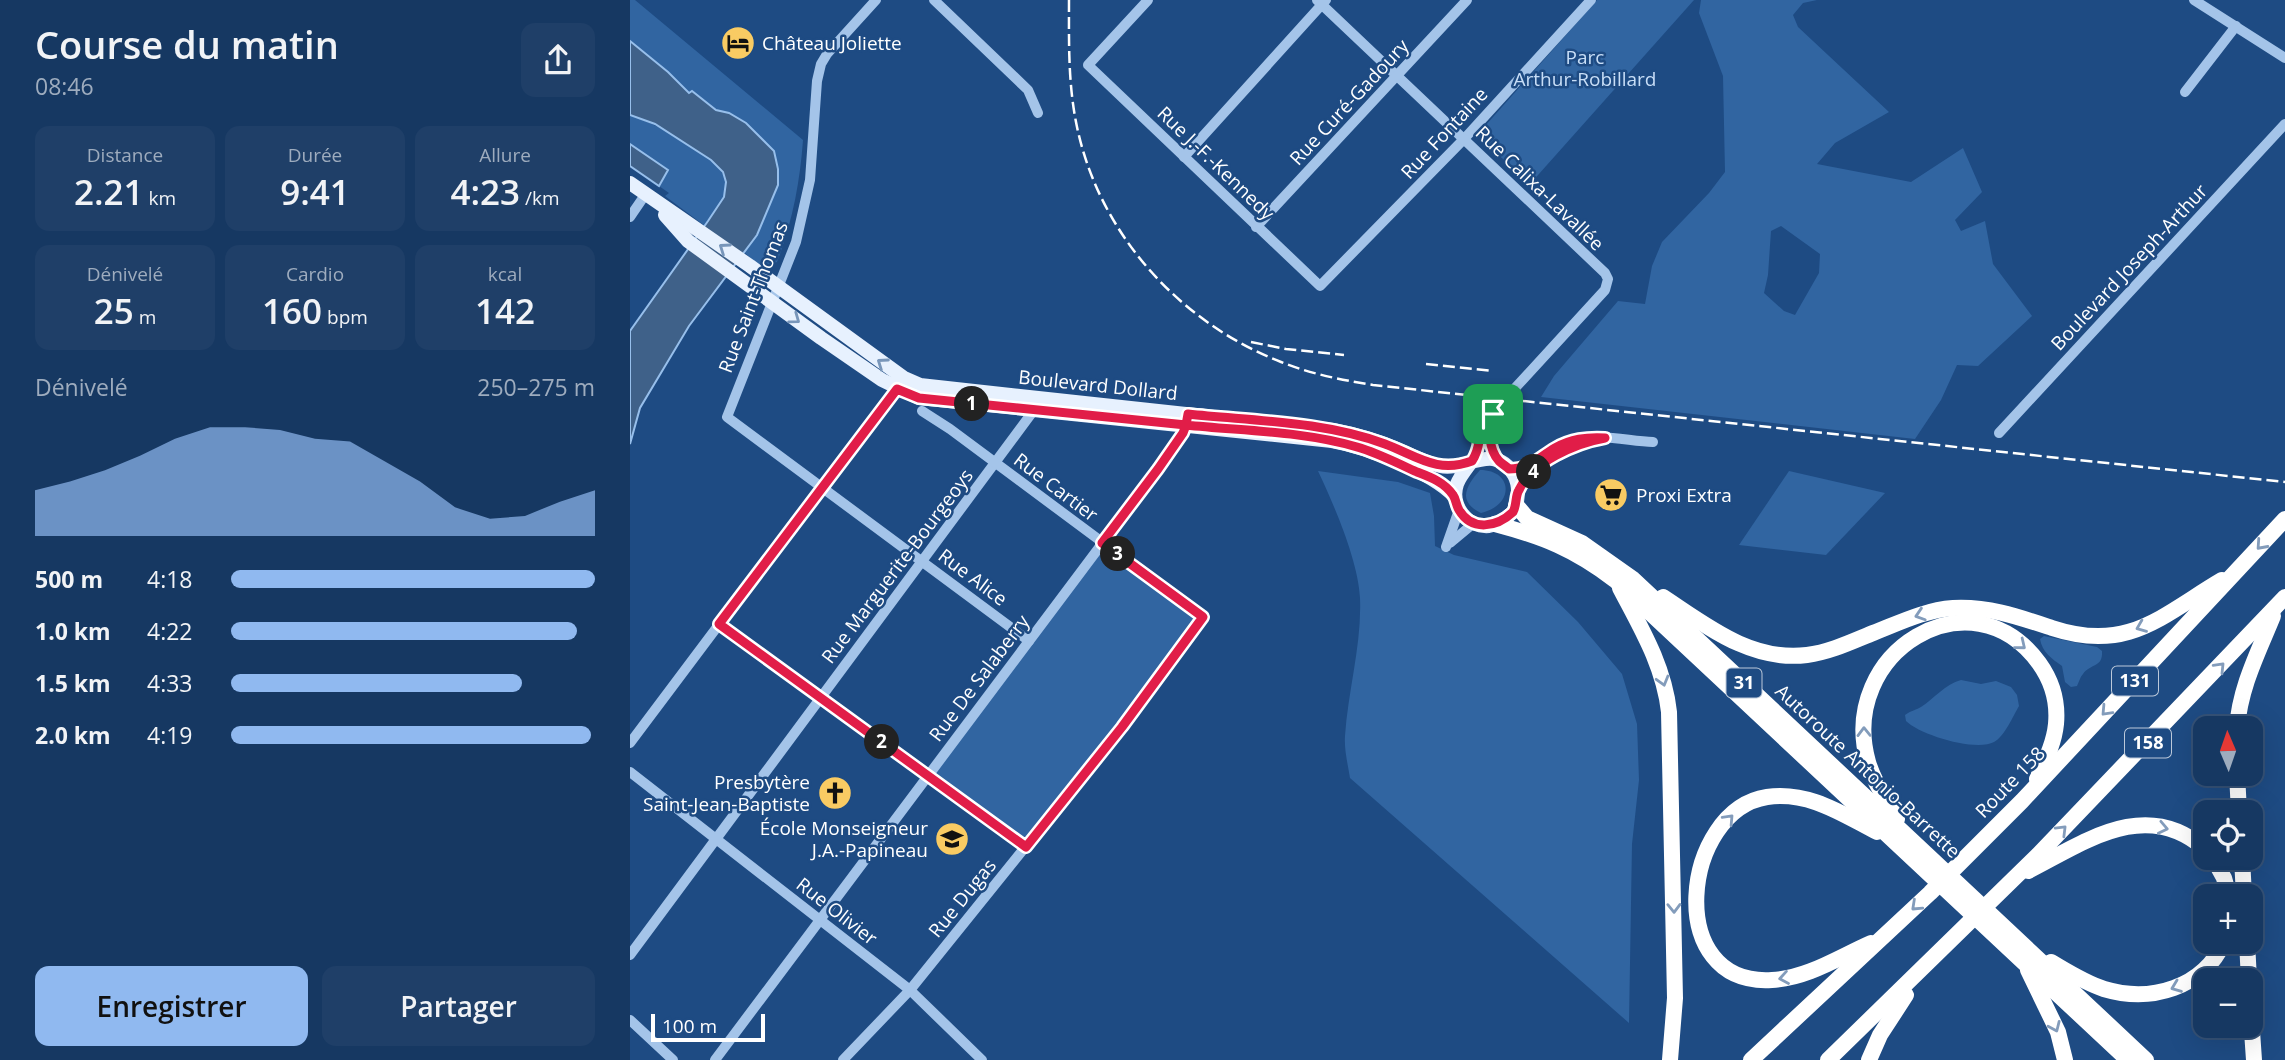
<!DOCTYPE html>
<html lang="fr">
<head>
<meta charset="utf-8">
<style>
  :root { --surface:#163862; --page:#1f3f68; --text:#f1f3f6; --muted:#9eacbe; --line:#355277; --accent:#90b9f0 }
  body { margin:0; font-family:"Open Sans",sans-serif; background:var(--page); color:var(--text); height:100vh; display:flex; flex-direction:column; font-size:26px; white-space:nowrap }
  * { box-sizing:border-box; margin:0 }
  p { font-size:23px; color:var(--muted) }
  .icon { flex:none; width:38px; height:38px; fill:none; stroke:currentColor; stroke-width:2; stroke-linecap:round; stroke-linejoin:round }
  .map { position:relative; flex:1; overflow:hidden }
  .side { display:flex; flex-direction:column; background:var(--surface); width:630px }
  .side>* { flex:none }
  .needle { width:46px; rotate:358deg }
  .fabs { position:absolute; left:1563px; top:716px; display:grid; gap:14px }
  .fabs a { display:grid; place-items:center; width:70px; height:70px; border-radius:14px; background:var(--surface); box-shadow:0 7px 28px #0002,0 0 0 2px var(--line); font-size:35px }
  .scale { position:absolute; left:21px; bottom:18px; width:114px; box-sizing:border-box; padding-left:7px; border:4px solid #fff; border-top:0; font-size:19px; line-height:24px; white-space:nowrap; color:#fff; -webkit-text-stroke:5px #1e4b83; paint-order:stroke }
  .pin { position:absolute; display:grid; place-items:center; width:60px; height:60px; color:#fff; margin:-30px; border-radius:14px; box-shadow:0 4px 10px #0006 }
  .km { position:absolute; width:35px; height:35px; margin:-18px; border-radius:50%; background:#222; color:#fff; font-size:19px; line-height:35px; text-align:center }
  .round { display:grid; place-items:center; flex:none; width:74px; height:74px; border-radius:14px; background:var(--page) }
  .summary { display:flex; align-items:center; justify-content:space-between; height:119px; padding:0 35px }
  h1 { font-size:38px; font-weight:600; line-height:52px }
  .metrics { display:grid; grid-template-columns:repeat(3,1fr); gap:10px; height:119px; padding:7px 35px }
  .metrics div { display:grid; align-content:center; border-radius:14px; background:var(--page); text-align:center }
  .metrics b { font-size:35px; font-weight:600 }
  .metrics small { font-size:19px; font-weight:400 }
  .metrics p { font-size:19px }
  .chart { height:196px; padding:14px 35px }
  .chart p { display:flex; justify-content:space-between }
  .chart svg { width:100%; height:126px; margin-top:7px; fill:var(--accent); opacity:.7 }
  .primary-button { display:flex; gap:14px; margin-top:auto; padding:14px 35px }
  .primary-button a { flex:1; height:80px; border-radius:14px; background:var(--accent); color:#111; font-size:28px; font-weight:600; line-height:80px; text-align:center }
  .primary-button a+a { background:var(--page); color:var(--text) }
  ul { padding:0 35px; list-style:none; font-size:23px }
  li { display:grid; grid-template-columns:112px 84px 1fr; align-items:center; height:52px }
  li i { height:18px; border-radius:9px; background:var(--accent) }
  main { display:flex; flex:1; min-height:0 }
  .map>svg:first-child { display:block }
  .green { fill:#3165a1; fill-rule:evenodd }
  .water { fill:#3f6189; stroke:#97bfeb; stroke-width:2 }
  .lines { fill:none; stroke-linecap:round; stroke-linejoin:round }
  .minor { stroke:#a4c4e9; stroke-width:10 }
  .major { stroke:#e7f1fe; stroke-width:14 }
  .highway { stroke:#fff; stroke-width:16 }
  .rail { stroke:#fff; stroke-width:2.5; stroke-dasharray:12 5; stroke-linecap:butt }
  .oneway { stroke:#7896ba }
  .oneway2 { stroke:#839cbb }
  .route-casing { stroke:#fff; stroke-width:14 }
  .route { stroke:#e11d48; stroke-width:9 }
  .labels { text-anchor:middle; stroke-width:5; stroke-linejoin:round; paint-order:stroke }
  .shield { fill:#1e4b83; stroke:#bcc9da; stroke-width:2 }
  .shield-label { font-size:18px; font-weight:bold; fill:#fff }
  .poi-label { font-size:19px; fill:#fff; stroke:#1e4b83; text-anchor:start }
  .park-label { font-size:19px; fill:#c8def7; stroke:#1e4b83 }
  .street-label { font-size:19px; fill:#fff; stroke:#1e4b83 }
</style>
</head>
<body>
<main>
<section class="side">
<div class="summary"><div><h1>Course du matin</h1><p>08:46</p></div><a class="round"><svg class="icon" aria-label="share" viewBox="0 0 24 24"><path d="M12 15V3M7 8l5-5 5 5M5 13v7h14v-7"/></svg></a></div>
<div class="metrics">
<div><p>Distance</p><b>2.21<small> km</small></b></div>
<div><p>Durée</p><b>9:41</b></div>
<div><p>Allure</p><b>4:23<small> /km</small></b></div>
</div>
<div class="metrics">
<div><p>Dénivelé</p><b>25<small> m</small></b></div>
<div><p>Cardio</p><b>160<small> bpm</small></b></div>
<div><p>kcal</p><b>142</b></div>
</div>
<div class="chart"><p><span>Dénivelé</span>250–275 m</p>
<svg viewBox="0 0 160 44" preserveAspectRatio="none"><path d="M0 44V28L10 25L20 21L30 16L40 10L50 6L60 6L70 7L80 10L90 11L100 18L110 25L120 34L130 38L140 37L150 32L160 28V44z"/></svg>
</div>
<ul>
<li><b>500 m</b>4:18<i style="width:100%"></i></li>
<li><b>1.0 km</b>4:22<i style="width:95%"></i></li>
<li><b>1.5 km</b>4:33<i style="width:80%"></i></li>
<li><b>2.0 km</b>4:19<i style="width:99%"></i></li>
</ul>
<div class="primary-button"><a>Enregistrer</a><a>Partager</a></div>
</section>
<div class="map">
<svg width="1655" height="1060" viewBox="0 0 1655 1060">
  <rect width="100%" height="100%" fill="#1e4b83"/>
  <g class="green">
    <path d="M 0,0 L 5,0 L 173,140 C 170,183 162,223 147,262 C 132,270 125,263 114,252 L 127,235 L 99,113 L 86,110 L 62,91 L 59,94 L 38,72 L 0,41 Z"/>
    <path d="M 967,0 L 1064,0 L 900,184 L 847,135 Z"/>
    <path d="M 1071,0 L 1187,0 L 1173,3 L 1163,15 L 1168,27 L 1259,112 L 1205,143 L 1187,164 L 1281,182 L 1333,148 L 1352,192 L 1325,220 L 1331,231 L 1355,221 L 1363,264 L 1402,316 L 1348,366 L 1327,365 L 1311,400 L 1285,439 L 911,397 L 924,376 L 988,301 L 1015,304 L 1022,266 L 1032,242 L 1079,193 L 1095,172 L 1093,76 L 1069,13 ZM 1151,226 L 1190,254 L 1189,273 L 1165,315 L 1154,311 L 1134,293 L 1138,275 L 1141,231 Z"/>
    <path d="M 0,115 C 23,123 94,156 96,183 C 97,199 83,214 75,226 L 35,196 L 39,193 L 29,186 L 38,170 L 0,144 Z"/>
    <path d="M 850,470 C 883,470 885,505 851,513 C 826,501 837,485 850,470 Z"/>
    <path d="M 688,471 L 768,482 L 800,493 L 804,516 L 805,546 L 824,555 L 897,572 L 948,622 L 992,674 L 1007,724 L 1009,780 L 1002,844 L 999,1023 L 720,778 C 718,765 714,750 715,736 C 718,690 732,644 730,598 C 728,560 704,505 688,471 Z"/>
    <path d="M 1159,471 L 1255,493 L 1196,555 L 1109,545 Z"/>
    <path d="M 472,543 L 573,617 L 396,847 L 298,776 Z"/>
    <path d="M 1414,636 L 1467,647 L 1472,651 C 1473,668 1461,663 1453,674 C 1450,677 1449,682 1447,686 L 1441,687 L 1435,682 L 1432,666 C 1422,659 1412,652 1410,639 Z"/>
    <path d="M 1331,680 L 1351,684 L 1366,681 L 1381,687 L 1387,695 L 1389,706 C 1383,716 1375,736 1364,742 C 1346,752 1290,735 1276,721 L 1275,715 C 1280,711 1286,710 1291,707 C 1305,698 1315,684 1331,680 Z"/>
  </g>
  <g class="water">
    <path d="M 0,41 L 38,72 L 59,93 L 62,91 L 86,110 L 99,113 L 116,123 L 144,151 L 148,169 L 148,185 L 127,235 L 59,326 L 10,408 L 0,444 L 0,331 L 78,221 L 94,197 L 96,182 L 93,172 L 81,160 L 25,124 L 0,115 Z"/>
    <path d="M 0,144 L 38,170 L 29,186 L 0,166 Z"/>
  </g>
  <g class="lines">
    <g class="minor">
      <path d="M 246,0 L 197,54 L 191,64 L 187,81 L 180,180 L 166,242 L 97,417 L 399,641"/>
      <path d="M 304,0 L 398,90 L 408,113"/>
      <path d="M 518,0 L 458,65 L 690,286 L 834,139 L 961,0"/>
      <path d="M 687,0 L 975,273 L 978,279 L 975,290 L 853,423 C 846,435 850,449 842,461"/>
      <path d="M 1564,0 L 1655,58"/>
      <path d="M 1555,92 L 1606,26"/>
      <path d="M 554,157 L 696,0"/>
      <path d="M 0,217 L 15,195"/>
      <path d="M 626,227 L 837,0"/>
      <path d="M 862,416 L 860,439 L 869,462"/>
      <path d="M 1369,433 L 1655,124"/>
      <path d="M 879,469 C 905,470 920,447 944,440 C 969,433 998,441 1023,442"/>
      <path d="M 888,491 L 902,474 L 918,461"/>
      <path d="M 820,543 L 844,523"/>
      <path d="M 816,547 L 829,510"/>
      <path d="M 89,624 L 396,847"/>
      <path d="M 0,743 L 271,382"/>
      <path d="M 0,772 L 280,990 L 352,1060"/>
      <path d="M 0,955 L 404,410 L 405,406"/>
      <path d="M 0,1020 L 43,1060"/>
      <path d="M 85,1060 L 528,469 L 553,433 L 557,420"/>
      <path d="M 213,1060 L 280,990 L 492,727 L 573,617 L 320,429 L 292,411"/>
    </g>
    <g class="major">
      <path d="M 0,183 L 120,266 L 274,378 L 290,385 L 703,430 C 724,434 745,440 765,448 C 780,454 795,463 810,466 C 836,472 864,441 884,475 C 890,486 889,501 883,512 C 877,518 868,524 859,526 C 837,528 820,505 827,484 C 830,476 837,468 842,461"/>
      <path d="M 35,215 L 58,241 L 191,338 L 252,380 L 289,398 L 702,441 C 736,447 802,472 825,497"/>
    </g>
    <g class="highway">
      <path d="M 886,505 L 897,518 L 952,543 L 1003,579 L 1516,1060"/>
      <path d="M 865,524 C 914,537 944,549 985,580 L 1498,1060"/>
      <path d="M 990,588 C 1011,628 1034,666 1039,712 L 1045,998 L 1040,1060"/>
      <path d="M 1033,597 C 1077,626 1121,662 1177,655 C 1200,652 1221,642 1243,633 C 1269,623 1295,610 1323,608 C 1358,606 1389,617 1422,628 C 1498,653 1531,616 1592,580"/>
      <path d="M 1607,728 C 1610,687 1628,653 1643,616"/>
      <path d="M 1607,774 L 1609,812"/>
      <path d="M 1267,819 C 1257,801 1244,783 1238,762 C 1207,652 1342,570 1409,663 C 1422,681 1428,702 1426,724 C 1424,744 1415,761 1407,779"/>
      <path d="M 1583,858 L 1594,878 L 1599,896"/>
      <path d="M 1612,858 L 1614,896"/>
      <path d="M 1398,871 C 1455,842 1516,797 1575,849"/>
      <path d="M 1617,942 L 1619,980"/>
      <path d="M 1241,943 C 1209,957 1178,978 1142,980 C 1032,987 1052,810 1137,797 C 1179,791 1212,814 1247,832"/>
      <path d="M 1421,962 C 1438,972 1455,983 1474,989 C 1521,1003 1573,988 1594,942"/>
      <path d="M 1398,970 L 1428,1032 L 1435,1060"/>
      <path d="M 1620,1002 L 1624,1060"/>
      <path d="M 1121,1060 L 1300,893 L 1392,801 L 1655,519"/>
      <path d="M 1198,1060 L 1408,855 L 1655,597"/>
      <path d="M 1239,1060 L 1250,1035 L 1276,995"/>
    </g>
    <g class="rail">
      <path d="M 439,0 C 439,41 438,81 446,122 C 467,231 548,322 651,362 C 681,374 712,380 743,385 L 1655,482"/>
      <path d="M 621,342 L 656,349 L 714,355"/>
      <path d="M 796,364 L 863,371"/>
    </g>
  </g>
  <defs><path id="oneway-chevron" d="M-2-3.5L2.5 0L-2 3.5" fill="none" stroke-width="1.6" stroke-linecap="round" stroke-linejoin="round" transform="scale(1.75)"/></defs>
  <g class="oneway">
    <use href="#oneway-chevron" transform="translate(94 248) rotate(-145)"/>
    <use href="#oneway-chevron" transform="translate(165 319) rotate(36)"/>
    <use href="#oneway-chevron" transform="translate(252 363) rotate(-145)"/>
  </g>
  <g class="oneway2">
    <use href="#oneway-chevron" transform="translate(1631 545) rotate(132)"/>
    <use href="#oneway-chevron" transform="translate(1290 615) rotate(162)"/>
    <use href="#oneway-chevron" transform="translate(1511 627) rotate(158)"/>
    <use href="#oneway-chevron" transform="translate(1391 645) rotate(39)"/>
    <use href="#oneway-chevron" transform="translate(1590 667) rotate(-46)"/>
    <use href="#oneway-chevron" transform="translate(1033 681) rotate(74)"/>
    <use href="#oneway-chevron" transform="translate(1476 711) rotate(133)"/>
    <use href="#oneway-chevron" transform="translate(1234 732) rotate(-91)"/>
    <use href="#oneway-chevron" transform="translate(1099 819) rotate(-47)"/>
    <use href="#oneway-chevron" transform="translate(1533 828) rotate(12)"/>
    <use href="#oneway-chevron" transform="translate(1432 830) rotate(-45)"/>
    <use href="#oneway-chevron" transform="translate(1286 906) rotate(137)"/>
    <use href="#oneway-chevron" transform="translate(1044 908) rotate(89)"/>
    <use href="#oneway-chevron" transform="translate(1154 978) rotate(170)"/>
    <use href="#oneway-chevron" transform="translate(1546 987) rotate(159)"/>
    <use href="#oneway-chevron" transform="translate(1425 1027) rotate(66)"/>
  </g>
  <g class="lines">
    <g class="route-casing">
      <path id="route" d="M 863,414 C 842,435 855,441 842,461 C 807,474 787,456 755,444 C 693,421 623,421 558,414 L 556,425 L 289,398 L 267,389 L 89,624 L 396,847 L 492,727 L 573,617 L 472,543 L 528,469 L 553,433 L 556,425 C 612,431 673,431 727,447 C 748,453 767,463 787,472 C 800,477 814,482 823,495 C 826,499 826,505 829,510 C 842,532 867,527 883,512 C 887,505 885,496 889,490 C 902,462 946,443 975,438 C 956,437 941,439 925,448 C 908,458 900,469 879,469 C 876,466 872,464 869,461 C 858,449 858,427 863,414"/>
    </g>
    <use href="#route" class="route"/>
  </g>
  <defs>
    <g id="hotel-disc" transform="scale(1.75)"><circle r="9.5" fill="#f9cb63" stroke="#1e4b83"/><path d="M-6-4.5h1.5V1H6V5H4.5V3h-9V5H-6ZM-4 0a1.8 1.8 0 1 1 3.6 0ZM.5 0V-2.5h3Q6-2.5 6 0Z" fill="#111"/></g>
    <g id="supermarket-disc" transform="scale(1.75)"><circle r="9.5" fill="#f9cb63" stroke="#1e4b83"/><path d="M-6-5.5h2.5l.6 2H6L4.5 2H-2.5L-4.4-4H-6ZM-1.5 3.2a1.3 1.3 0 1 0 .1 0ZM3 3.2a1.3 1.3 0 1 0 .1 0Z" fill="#111"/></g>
    <g id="church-disc" transform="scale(1.75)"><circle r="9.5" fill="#f9cb63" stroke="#1e4b83"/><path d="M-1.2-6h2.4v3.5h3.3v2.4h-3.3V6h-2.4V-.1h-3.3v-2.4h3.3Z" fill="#111"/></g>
    <g id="school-disc" transform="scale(1.75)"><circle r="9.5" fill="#f9cb63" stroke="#1e4b83"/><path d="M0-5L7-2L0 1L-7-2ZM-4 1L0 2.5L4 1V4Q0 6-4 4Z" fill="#111"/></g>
  </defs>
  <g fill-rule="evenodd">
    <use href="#hotel-disc" x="108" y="43"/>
    <use href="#supermarket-disc" x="981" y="495"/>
    <use href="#church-disc" x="205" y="793"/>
    <use href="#school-disc" x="322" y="839"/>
  </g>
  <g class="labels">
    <g class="shield">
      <rect x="1482" y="666.5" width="46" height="29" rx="5"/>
      <rect x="1096.5" y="668.5" width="35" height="29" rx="5"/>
      <rect x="1495" y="728.5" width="46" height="29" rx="5"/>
    </g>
    <g class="shield-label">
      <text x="1505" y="687">131</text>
      <text x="1114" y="689">31</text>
      <text x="1518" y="749">158</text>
    </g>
    <g class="poi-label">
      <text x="132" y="50">Château Joliette</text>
      <text x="1006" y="502">Proxi Extra</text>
      <text x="180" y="789" text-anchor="end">Presbytère<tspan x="180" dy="22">Saint-Jean-Baptiste</tspan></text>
      <text x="298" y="835" text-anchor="end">École Monseigneur<tspan x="298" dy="22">J.A.-Papineau</tspan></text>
    </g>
    <g class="park-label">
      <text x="955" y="64">Parc<tspan x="955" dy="22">Arthur-Robillard</tspan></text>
    </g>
    <g class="street-label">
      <text transform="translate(719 102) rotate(-47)" y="7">Rue Curé-Gadoury</text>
      <text transform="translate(814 133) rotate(-47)" y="7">Rue Fontaine</text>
      <text transform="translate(586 163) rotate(44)" y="7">Rue J.-F.-Kennedy</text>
      <text transform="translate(910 188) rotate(44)" y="7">Rue Calixa-Lavallée</text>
      <text transform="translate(1499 267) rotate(-47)" y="7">Boulevard Joseph-Arthur</text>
      <text transform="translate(123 297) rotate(-69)" y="7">Rue Saint-Thomas</text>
      <text transform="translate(468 385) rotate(6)" y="7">Boulevard Dollard</text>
      <text transform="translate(426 487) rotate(37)" y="7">Rue Cartier</text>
      <text transform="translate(267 566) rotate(-53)" y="7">Rue Marguerite-Bourgeoys</text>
      <text transform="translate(343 577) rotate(37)" y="7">Rue Alice</text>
      <text transform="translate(349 678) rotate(-53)" y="7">Rue De Salaberry</text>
      <text transform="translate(1238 771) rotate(43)" y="7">Autoroute Antonio-Barrette</text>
      <text transform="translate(1380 782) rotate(-46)" y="7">Route 158</text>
      <text transform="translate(332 898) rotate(-51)" y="7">Rue Dugas</text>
      <text transform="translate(207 911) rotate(38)" y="7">Rue Olivier</text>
    </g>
  </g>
</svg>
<div class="fabs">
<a><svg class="needle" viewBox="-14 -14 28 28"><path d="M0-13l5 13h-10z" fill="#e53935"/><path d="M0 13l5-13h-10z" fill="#9eacbe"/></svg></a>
<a><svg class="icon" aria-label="locate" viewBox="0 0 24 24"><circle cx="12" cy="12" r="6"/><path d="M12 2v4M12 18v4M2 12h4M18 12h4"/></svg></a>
<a>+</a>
<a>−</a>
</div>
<div class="scale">100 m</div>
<div class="pin" style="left:863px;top:414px;background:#1e9e55"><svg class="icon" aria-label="arrive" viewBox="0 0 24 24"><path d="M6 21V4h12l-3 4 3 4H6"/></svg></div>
<b class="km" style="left:342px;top:404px">1</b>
<b class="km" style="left:252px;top:742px">2</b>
<b class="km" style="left:488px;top:554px">3</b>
<b class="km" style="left:904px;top:472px">4</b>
</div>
</main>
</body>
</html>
